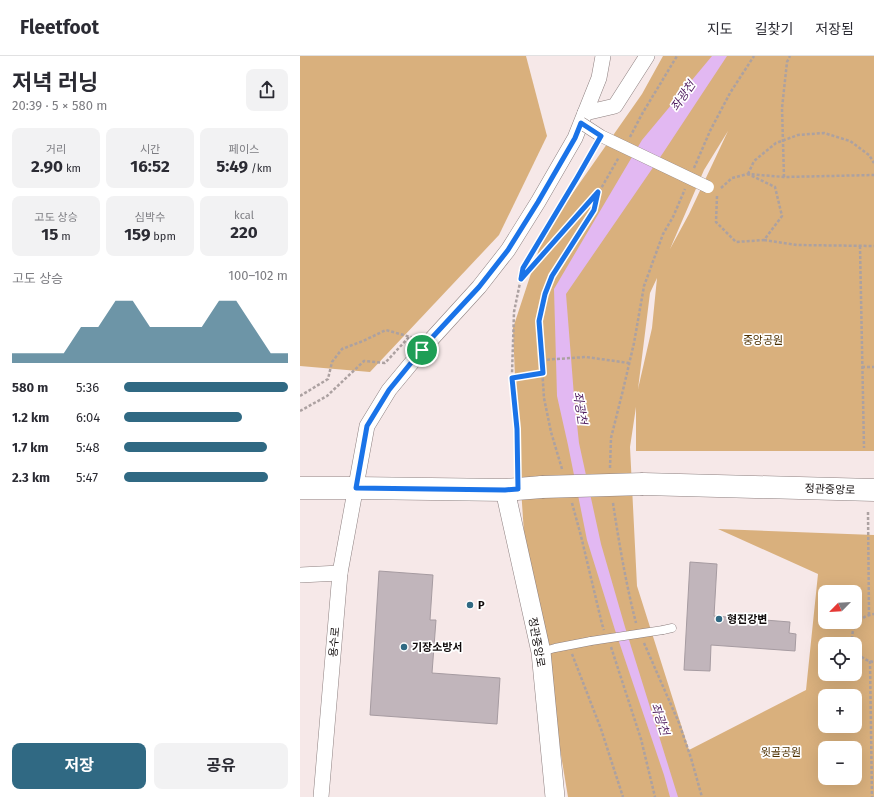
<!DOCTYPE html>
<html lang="ko">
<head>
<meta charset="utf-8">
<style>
  :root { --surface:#fff; --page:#f2f2f3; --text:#2b2b33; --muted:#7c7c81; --line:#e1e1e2; --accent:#306983 }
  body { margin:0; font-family:"Fira Sans","Noto Sans KR",sans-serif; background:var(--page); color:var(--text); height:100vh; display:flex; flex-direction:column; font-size:15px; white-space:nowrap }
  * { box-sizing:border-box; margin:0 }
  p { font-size:13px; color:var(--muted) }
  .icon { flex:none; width:22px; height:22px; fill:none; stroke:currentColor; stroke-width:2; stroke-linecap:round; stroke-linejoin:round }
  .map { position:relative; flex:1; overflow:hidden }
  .sheet { display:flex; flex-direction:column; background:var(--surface); width:300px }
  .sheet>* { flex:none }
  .needle { width:26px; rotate:246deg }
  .buttons { position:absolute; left:518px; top:529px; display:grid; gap:8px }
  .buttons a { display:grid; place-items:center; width:44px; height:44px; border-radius:8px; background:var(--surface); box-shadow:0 4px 16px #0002; font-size:20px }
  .pin { position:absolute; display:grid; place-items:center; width:34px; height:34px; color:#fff; margin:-17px; border:2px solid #fff; border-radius:50%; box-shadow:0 1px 4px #0007 }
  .round { display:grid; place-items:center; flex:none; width:42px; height:42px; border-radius:8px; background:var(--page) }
  .summary { display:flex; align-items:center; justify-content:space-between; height:68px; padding:0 12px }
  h1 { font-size:22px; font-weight:700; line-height:30px }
  .stats { display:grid; grid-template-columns:repeat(3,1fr); gap:6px; height:68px; padding:4px 12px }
  .stats div { display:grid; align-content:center; border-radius:8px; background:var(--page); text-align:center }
  .stats b { font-size:17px; font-weight:700 }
  .stats small { font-size:11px; font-weight:400 }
  .stats p { font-size:11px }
  .chart { height:112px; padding:8px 12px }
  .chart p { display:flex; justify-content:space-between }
  .chart svg { width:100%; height:72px; margin-top:4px; fill:var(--accent); opacity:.7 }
  .primary-button { display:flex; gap:8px; margin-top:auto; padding:8px 12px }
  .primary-button a { flex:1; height:46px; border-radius:8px; background:var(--accent); color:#fff; font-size:16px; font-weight:700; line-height:46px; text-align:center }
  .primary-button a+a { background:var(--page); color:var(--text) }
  ul { padding:0 12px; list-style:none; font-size:13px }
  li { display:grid; grid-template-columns:64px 48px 1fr; align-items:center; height:30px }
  li i { height:10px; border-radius:5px; background:var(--accent) }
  header { display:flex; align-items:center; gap:24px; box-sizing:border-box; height:56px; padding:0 20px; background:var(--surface); border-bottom:1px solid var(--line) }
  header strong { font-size:19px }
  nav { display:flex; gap:22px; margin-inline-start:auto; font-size:14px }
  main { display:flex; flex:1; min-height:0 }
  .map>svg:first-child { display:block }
  .green { fill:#d9b07d; fill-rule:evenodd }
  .water { fill:#e2b8f2 }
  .building { fill:#c1b5bb; stroke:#a69ba1 }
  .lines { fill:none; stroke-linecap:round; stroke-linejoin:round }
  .service-casing { stroke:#8e8181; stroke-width:9 }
  .minor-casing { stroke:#8e8181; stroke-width:16 }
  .tertiary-casing { stroke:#8e8181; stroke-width:20 }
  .secondary-casing { stroke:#8e8181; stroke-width:23 }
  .trunk-casing { stroke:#8e8181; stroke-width:23 }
  .path { stroke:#aca1a1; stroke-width:2.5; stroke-dasharray:3 2; stroke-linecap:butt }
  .service { stroke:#fff; stroke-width:8 }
  .minor { stroke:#fff; stroke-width:15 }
  .tertiary { stroke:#fff; stroke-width:19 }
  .secondary { stroke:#fff; stroke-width:22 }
  .trunk { stroke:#fff; stroke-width:22 }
  .service-bridge-casing { stroke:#8e8181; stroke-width:9; stroke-linecap:butt }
  .pedestrian-bridge-casing { stroke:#8e8181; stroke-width:13; stroke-linecap:butt }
  .secondary-bridge-casing { stroke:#8e8181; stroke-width:23; stroke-linecap:butt }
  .service-bridge { stroke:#fff; stroke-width:8 }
  .pedestrian-bridge { stroke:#fff; stroke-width:12 }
  .secondary-bridge { stroke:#fff; stroke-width:22 }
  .route-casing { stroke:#fff; stroke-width:8 }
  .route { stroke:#1a73e8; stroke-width:5 }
  .poi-dot { fill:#306983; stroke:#fff; stroke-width:1.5 }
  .labels { text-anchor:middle; stroke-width:3.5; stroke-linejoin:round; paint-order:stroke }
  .park-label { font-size:11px; fill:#4e3000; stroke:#fff }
  .street-label { font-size:11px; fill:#100b0b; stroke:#fff }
  .poi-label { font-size:11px; font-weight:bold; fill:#100b0b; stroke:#fff; text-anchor:start }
  .water-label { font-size:12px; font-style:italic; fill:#511e61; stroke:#fff }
</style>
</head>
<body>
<header>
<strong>Fleetfoot</strong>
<nav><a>지도</a><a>길찾기</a><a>저장됨</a></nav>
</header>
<main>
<section class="sheet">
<div class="summary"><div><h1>저녁 러닝</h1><p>20:39 · 5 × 580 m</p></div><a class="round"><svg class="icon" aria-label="share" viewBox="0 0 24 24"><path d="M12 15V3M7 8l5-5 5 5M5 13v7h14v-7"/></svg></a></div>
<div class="stats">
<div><p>거리</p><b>2.90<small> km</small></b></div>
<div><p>시간</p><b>16:52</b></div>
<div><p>페이스</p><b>5:49<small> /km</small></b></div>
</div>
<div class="stats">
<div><p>고도 상승</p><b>15<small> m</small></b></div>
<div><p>심박수</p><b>159<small> bpm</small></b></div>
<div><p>kcal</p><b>220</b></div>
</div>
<div class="chart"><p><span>고도 상승</span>100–102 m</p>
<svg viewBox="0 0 160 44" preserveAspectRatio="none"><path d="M0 44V38L10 38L20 38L30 38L40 22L50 22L60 6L70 6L80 22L90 22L100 22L110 22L120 6L130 6L140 22L150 38L160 38V44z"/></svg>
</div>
<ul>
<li><b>580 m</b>5:36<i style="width:100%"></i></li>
<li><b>1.2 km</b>6:04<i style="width:72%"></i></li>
<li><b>1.7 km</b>5:48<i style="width:87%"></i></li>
<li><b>2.3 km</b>5:47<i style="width:88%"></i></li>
</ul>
<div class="primary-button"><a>저장</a><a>공유</a></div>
</section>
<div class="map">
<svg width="574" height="741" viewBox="0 0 574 741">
  <rect width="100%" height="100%" fill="#f6e8e8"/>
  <g class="green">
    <path d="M 0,0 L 226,0 L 247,80 L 199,179 L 70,316 L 0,310 Z"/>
    <path d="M 363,0 L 574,0 L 574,395 L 336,395 L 336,351 L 330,391 L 337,530 L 389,694 L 506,634 L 518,518 L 418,473 L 574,479 L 574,741 L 268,741 L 224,477 L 217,373 L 213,272 L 244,178 L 342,38 ZM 428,75 L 389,158 L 370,193 L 404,114 ZM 357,222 L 352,272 L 338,333 L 350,237 ZM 525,536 L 555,536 L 555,566 L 525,566 ZM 525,588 L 555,588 L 555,618 L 525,618 ZM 525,640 L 555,640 L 555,670 L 525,670 ZM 525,692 L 555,692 L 555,722 L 525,722 Z"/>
  </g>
  <path class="water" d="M 412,0 L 427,0 L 363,97 L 266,238 L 274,340 L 279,387 L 301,488 L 325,571 L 378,741 L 370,741 L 364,719 L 315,574 L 287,484 L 268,389 L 257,340 L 254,233 L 342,84 Z"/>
  <g class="building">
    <path d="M 390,506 L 417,508 L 414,560 L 490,566 L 489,577 L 496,578 L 495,595 L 411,589 L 410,615 L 384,614 Z"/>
    <path d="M 79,515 L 133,519 L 130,564 L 136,564 L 132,617 L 200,622 L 197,668 L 70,659 Z"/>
  </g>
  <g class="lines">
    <g class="service-casing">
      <g id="service">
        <path d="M 363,574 L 372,572"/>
        <path d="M 241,596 L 255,592 L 291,585"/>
      </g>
    </g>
    <g class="minor-casing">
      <g id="minor">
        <path d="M 285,57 L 315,50 L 347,0"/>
        <path d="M 0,519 L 40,517"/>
        <path d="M 21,741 L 40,517 L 67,370 L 89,334 L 128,287 L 179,231 L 208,194 L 238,146 L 275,82 L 299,22 L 303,0"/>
      </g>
    </g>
    <g class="tertiary-casing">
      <path id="tertiary" d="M 205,434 L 241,596 L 255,741"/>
    </g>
    <g class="secondary-casing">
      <g id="secondary">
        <path d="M 343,428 L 574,434"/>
        <path d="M 56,432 L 205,434 L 242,431"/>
      </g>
    </g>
    <g class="trunk-casing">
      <path id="trunk" d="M 0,432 L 56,432"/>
    </g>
    <g class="path">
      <path d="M 330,81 L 342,58 L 377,0"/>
      <path d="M 394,112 L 410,75 L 430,37 L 454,0"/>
      <path d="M 448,118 L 454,105 L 476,87 L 498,79 L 524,77 L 550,85 L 569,99 L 574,107"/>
      <path d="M 484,121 L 482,52 L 487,6 L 490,0"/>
      <path d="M 421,132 L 432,122 L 448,118 L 484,121 L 574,119"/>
      <path d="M 417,140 L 416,166 L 436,186 L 464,184 L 482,160 L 475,131 L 448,118"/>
      <path d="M 464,184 L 497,189 L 574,190"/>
      <path d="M 560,190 L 564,392"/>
      <path d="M 221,222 L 298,137"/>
      <path d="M 242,304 L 286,301 L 329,307"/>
      <path d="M 562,311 L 574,311"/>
      <path d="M 212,322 L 243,317"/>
      <path d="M 0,340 L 28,323 L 32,306 L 42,293 L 63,285 L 86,274 L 114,282"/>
      <path d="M 0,355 L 27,340 L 64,305 L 85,307 L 109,281"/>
      <path d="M 310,412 L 311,382 L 323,334 L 334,287 L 344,230 L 363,178 L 373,161 L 385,133"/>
      <path d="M 262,413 L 251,376 L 244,342 L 239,265 L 245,238 L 252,219 L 294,154 L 299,136 L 319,101"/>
      <path d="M 218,416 L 217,373 L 212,318 L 214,256 L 223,212 L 295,91"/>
      <path d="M 272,447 L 281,480 L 302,568 L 304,574"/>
      <path d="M 313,447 C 319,487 326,528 336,567"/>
      <path d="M 568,456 L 569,559"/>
      <path d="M 344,587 L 379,667 L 391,702 L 402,741"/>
      <path d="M 553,588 C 549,573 559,560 574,558"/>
      <path d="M 311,591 L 341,683 L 355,741"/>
      <path d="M 555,593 C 560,600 565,605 574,606"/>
      <path d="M 272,598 L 301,673 L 323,741"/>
      <path d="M 570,605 L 572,741"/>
    </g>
    <use href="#service" class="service"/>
    <use href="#minor" class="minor"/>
    <use href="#tertiary" class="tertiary"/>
    <use href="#secondary" class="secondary"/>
    <use href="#trunk" class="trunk"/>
    <g class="service-bridge-casing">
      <path id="service-bridge" d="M 291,585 L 363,574"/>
    </g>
    <g class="pedestrian-bridge-casing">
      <path id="pedestrian-bridge" d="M 281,67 L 301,80 L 408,131"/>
    </g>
    <g class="secondary-bridge-casing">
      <path id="secondary-bridge" d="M 242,431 L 343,428"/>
    </g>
    <use href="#service-bridge" class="service-bridge"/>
    <use href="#pedestrian-bridge" class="pedestrian-bridge"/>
    <use href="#secondary-bridge" class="secondary-bridge"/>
  </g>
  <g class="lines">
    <g class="route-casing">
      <path id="route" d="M 281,67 L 301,80 L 277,122 L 223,212 L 221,223 L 298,136 L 294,154 L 252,220 L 245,238 L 239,265 L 243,317 L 212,322 L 217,373 L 218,433 L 205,434 L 56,432 L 67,370 L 89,334 L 128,286 L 179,231 L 208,194 L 238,146 L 275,82 Z"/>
    </g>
    <use href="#route" class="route"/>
  </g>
  <g class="poi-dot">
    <circle cx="170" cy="549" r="4"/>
    <circle cx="419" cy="563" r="4"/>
    <circle cx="104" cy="591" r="4"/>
  </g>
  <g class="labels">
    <g class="park-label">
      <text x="463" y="288">중앙공원</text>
      <text x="481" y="700">윗골공원</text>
    </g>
    <g class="street-label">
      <text transform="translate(530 433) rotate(2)" y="4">정관중앙로</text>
      <text transform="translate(34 586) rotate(-85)" y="4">용수로</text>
      <text transform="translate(237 586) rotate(80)" y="4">정관중앙로</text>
    </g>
    <g class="poi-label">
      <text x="178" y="553">P</text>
      <text x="427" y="567">형진강변</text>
      <text x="112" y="595">기장소방서</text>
    </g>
    <g class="water-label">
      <text transform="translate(383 40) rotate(-56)" y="4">좌광천</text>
      <text transform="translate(280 352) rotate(81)" y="4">좌광천</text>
      <text transform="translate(360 663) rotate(72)" y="4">좌광천</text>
    </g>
  </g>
</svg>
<div class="buttons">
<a><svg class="needle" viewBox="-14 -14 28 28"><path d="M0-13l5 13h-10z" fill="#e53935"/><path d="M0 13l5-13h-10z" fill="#7c7c81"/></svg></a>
<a><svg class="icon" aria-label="locate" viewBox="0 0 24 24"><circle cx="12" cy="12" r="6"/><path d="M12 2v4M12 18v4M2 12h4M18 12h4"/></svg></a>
<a>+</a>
<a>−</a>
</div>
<div class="pin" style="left:122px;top:294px;background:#1e9e55"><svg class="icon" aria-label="arrive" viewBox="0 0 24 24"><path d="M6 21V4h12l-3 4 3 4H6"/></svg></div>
</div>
</main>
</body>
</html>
